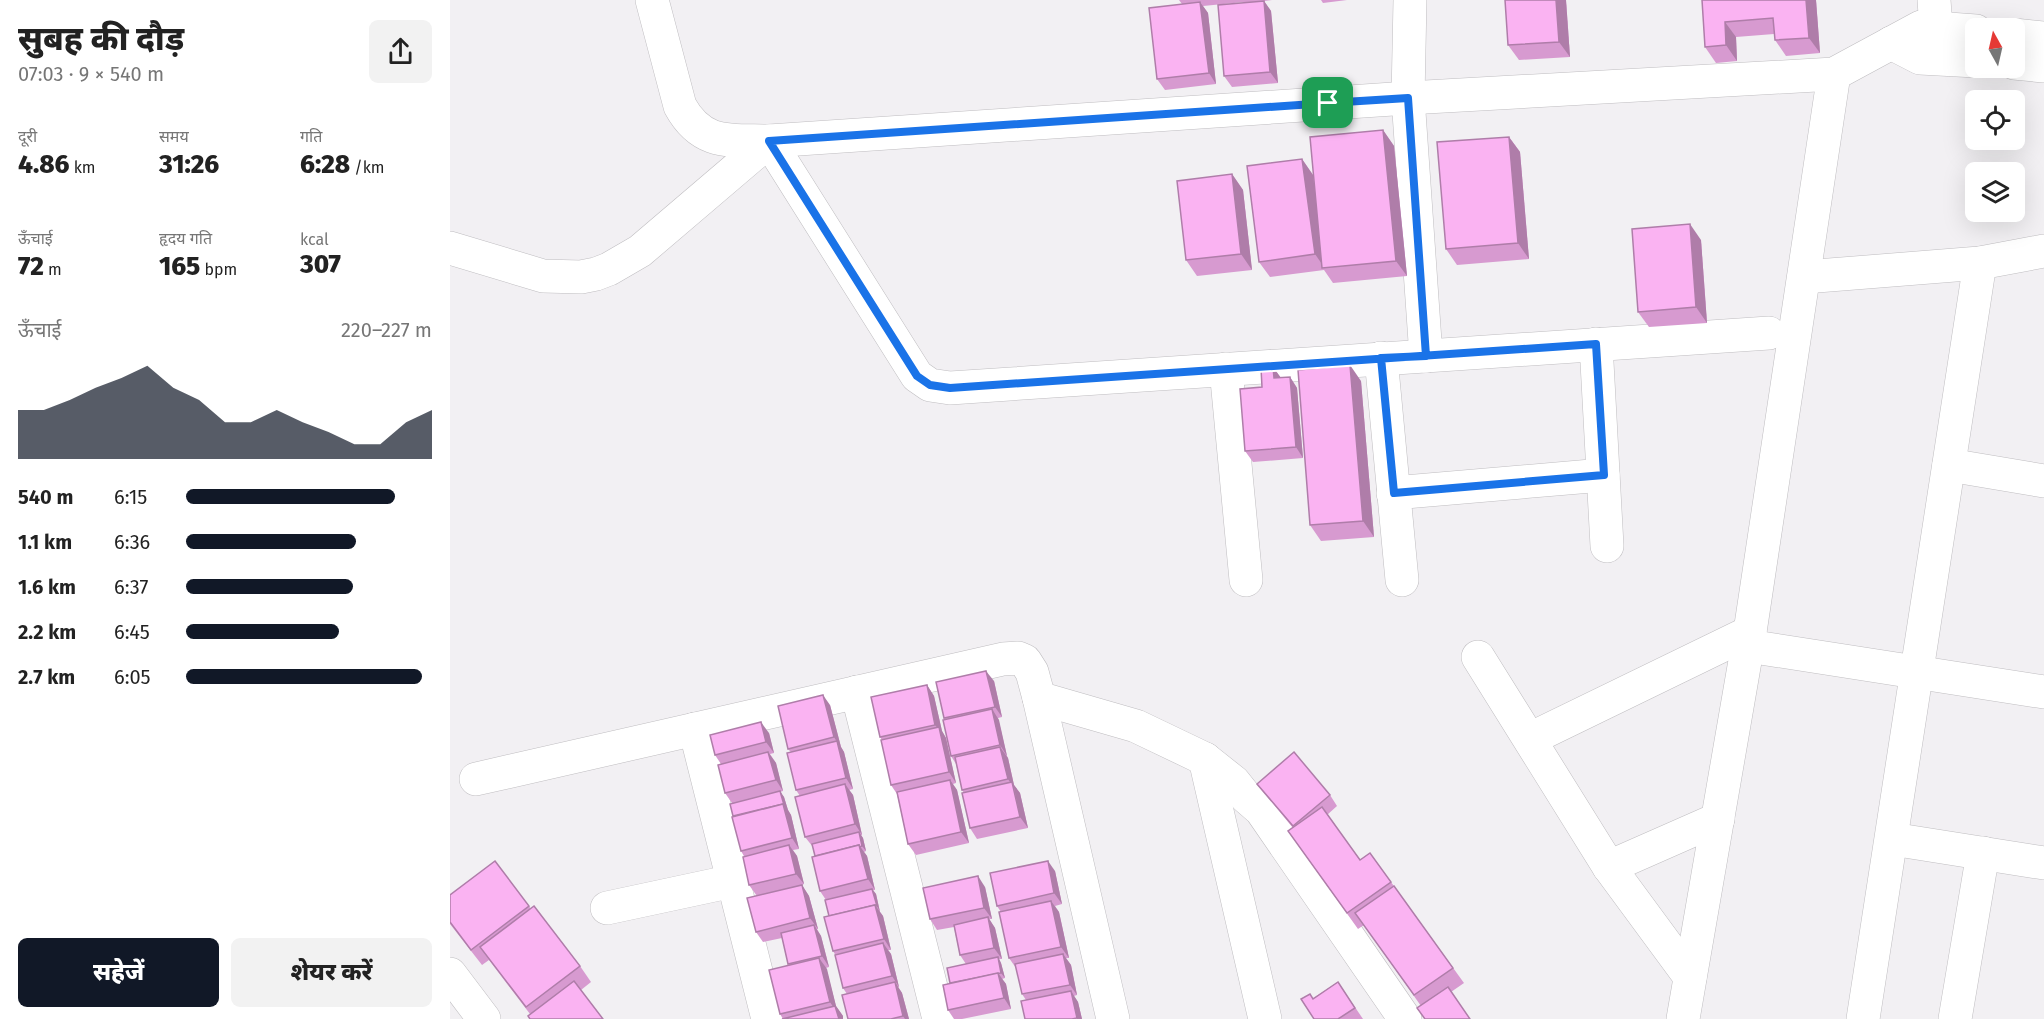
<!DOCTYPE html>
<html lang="hi">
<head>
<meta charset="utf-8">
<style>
  :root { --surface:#fff; --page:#f2f2f2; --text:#222; --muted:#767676; --accent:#111827 }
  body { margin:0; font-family:"Fira Sans","Noto Sans Devanagari",sans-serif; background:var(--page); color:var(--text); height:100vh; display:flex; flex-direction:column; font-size:22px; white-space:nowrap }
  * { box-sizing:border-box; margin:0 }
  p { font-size:20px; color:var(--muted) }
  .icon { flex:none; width:33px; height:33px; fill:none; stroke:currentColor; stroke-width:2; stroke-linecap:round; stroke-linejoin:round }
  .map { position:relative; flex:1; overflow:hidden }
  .details { display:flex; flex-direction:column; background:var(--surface); width:450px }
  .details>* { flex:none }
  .needle { width:39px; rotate:352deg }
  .controls { position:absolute; left:1515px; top:18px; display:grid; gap:12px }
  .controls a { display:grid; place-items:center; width:60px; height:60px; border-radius:9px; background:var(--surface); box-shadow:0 6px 24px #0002; font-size:30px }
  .pin { position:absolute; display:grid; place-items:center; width:51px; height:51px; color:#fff; margin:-26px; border-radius:12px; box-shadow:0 3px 9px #0006 }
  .round { display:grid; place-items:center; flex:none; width:63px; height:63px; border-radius:9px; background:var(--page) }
  .headline { display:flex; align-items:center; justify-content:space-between; height:102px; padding:0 18px }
  h1 { font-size:33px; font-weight:800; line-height:45px }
  .stats { display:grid; grid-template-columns:repeat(3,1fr); gap:9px; height:102px; padding:6px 18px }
  .stats div { display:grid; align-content:center }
  .stats b { font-size:26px; font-weight:800 }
  .stats small { font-size:16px; font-weight:400 }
  .stats p { font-size:16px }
  .chart { height:168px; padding:12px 18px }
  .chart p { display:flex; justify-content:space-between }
  .chart svg { width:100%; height:108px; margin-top:6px; fill:var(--accent); opacity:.7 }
  .cta { display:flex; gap:12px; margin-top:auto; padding:12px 18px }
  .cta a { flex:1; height:69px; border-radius:9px; background:var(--accent); color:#fff; font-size:24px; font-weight:800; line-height:69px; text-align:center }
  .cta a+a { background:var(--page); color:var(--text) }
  ul { padding:0 18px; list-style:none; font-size:20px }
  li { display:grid; grid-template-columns:96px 72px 1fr; align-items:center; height:45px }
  li i { height:15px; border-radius:8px; background:var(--accent) }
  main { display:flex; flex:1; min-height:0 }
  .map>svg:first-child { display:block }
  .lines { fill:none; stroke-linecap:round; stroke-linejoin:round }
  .minor-casing { stroke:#bfbdc0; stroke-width:34 }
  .minor { stroke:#fff; stroke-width:33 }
  .wall { fill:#d79ad0 }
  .shaded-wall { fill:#af7da9 }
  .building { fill:#fab3f2; stroke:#af7da9; stroke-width:1.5 }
  .route-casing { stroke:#fff; stroke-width:12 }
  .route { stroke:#1a73e8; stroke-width:8 }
</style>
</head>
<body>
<main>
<section class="details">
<div class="headline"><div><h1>सुबह की दौड़</h1><p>07:03 · 9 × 540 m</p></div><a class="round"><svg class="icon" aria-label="share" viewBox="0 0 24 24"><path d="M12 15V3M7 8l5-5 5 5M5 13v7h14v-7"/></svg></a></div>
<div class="stats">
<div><p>दूरी</p><b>4.86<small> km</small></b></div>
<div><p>समय</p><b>31:26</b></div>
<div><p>गति</p><b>6:28<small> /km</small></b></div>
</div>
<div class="stats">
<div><p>ऊँचाई</p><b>72<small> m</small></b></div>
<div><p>हृदय गति</p><b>165<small> bpm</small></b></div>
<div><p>kcal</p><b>307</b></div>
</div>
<div class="chart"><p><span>ऊँचाई</span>220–227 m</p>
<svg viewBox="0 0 160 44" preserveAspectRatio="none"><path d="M0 44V24L10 24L20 20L30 15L40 11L50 6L60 15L70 20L80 29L90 29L100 24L110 29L120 33L130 38L140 38L150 29L160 24V44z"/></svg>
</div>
<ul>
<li><b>540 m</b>6:15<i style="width:85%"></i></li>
<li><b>1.1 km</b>6:36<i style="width:69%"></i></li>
<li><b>1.6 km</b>6:37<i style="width:68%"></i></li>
<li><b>2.2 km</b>6:45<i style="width:62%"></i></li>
<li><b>2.7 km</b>6:05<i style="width:96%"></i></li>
</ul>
<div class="cta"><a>सहेजें</a><a>शेयर करें</a></div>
</section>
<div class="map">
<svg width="1594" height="1019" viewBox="0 0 1594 1019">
  <rect width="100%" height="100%" fill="#f2f0f3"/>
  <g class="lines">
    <g class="minor-casing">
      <g id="minor">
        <path d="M 202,0 L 230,106 C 252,146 280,140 319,141 L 958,98 L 1384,74 L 1471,27 L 1526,31"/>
        <path d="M 960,0 L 958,98 L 976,356"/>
        <path d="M 1484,0 L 1486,28"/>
        <path d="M 1564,35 L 1594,38"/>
        <path d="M 1441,43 L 1470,58 L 1526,61"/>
        <path d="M 1564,63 L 1594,66"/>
        <path d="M 0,248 L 93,276 L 131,277 L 146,274 L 159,269 L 190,251 L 319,141 L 467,376 L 480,385 L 500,388 L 1319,333"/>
        <path d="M 1354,277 L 1530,263 L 1594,251"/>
        <path d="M 1146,344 L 1157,546"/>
        <path d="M 931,358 L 952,580"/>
        <path d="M 776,369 L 796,580"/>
        <path d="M 1499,465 L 1594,481"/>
        <path d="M 943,493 L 1153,475"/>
        <path d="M 1298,646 L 1594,692"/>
        <path d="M 1028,657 L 1159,867 L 1240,977"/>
        <path d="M 407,692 L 489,1019"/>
        <path d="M 589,698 L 686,726 L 755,759 L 784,782 L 796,797 L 811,810 L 955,1019"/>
        <path d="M 245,729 L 318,1019"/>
        <path d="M 1080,739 L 1300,632"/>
        <path d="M 755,759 L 815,1019"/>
        <path d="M 26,779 L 553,659 L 568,658 L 575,661 L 582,672 L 589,698 L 663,1019"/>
        <path d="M 1442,839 L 1594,863"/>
        <path d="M 1159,867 L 1268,819"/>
        <path d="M 157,908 L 283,881"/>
        <path d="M 0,974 L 34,1019"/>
        <path d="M 1233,1019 L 1300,632 L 1384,74"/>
        <path d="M 1413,1019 L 1530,263"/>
        <path d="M 1505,1019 L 1533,853"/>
      </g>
    </g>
    <use href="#minor" class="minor"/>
  </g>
  <g class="wall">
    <path d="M 729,0 L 822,0 L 814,1 L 821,11 L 828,83 L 782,87 L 774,76 L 794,2 L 753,6 L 758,13 L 766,84 L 715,90 L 707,79 L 732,4 Z"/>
    <path d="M 871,0 L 897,0 L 873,3 Z"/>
    <path d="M 1116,0 L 1120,57 L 1069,60 L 1058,45 Z"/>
    <path d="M 1252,0 L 1366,0 L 1370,53 L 1336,56 L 1325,40 L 1324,34 L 1286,37 L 1287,61 L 1266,63 L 1255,47 Z"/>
    <path d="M 933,130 L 944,146 L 957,276 L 883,283 L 874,270 L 820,277 L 809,262 L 852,159 L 863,175 Z"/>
    <path d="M 1059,137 L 1070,152 L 1079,259 L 1007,265 L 996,249 Z"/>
    <path d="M 782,174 L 793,190 L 802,270 L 747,276 L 736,260 Z"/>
    <path d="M 1251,240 L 1257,323 L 1199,327 L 1188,312 Z"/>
    <path d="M 823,367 L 831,378 L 840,377 L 847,388 L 853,458 L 803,462 L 795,451 L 812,387 Z"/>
    <path d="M 911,381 L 924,537 L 871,541 L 860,525 Z"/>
    <path d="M 544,681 L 552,717 L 548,718 L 557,756 L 558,758 L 564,785 L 570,793 L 578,828 L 527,839 L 520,828 L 514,793 L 512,790 L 506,764 L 501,756 L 495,720 L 494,718 Z"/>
    <path d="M 477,685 L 484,696 L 492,731 L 496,738 L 506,783 L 503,784 L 507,790 L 519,843 L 466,855 L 458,844 L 447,794 L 441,785 L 432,740 L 430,737 Z"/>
    <path d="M 380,705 L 391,747 L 394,752 L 403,789 L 399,790 L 403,795 L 412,835 L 411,835 L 413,838 L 416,851 L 414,852 L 417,856 L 425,890 L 423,890 L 426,894 L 430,912 L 433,916 L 441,950 L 438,950 L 441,954 L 449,987 L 448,987 L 452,993 L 459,1019 L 398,1019 L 397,994 L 393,988 L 386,956 L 383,951 L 379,916 L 376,900 L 370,891 L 363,847 L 355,837 L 350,796 L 346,790 L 341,752 L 338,749 Z"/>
    <path d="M 319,733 L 324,753 L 320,754 L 326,763 L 333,791 L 330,792 L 334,797 L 338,810 L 341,815 L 349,849 L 343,850 L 347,856 L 354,884 L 352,885 L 359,896 L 368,929 L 367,929 L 371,936 L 379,967 L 376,968 L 386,1006 L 393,1016 L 333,1019 L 330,1014 L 339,966 L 332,938 L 313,942 L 306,932 L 307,896 L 299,885 L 294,856 L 291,851 L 283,816 L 282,803 L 275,793 L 271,764 L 265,755 Z"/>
    <path d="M 807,784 L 880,795 L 887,806 L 877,815 L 910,860 L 920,853 L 1014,983 L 1001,992 L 971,1006 L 914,925 L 908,929 L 838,831 L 843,828 L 815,794 Z"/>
    <path d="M 45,861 L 81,909 L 130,966 L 141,982 L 131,990 L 80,1014 L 39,960 L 32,965 L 0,924 L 0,895 Z"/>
    <path d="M 605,871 L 612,904 L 605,906 L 609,912 L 619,958 L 616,958 L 621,965 L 627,995 L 624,996 L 628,1002 L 632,1019 L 575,1019 L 576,1000 L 572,994 L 566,968 L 559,958 L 551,912 L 547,906 Z"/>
    <path d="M 535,887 L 542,919 L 539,919 L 545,928 L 552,959 L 549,959 L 551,963 L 555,978 L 552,979 L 556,984 L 561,1009 L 512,1019 L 504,1019 L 498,1010 L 500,983 L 516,964 L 510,955 L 504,927 L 487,930 L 480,919 Z"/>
    <path d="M 888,982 L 913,1019 L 864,1019 L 863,998 Z"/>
  </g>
  <g class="shaded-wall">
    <path d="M 1106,0 L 1116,0 L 1120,57 L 1109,42 Z"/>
    <path d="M 1356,0 L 1366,0 L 1370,53 L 1359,38 Z"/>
    <path d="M 814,1 L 821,11 L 828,83 L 820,72 Z"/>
    <path d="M 750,2 L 758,13 L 766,84 L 759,73 Z"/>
    <path d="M 1275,22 L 1286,37 L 1287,61 L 1276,45 Z"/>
    <path d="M 933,130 L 944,146 L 957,276 L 946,261 Z"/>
    <path d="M 1059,137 L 1070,152 L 1079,259 L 1068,243 Z"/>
    <path d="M 852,159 L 863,175 L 874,267 L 865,254 Z"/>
    <path d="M 782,174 L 793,190 L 802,270 L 791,254 Z"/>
    <path d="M 1240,224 L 1251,240 L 1257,323 L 1246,307 Z"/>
    <path d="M 900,365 L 911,381 L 924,537 L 913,521 Z"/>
    <path d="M 823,367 L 831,378 L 824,378 Z"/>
    <path d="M 840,377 L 847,388 L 853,458 L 846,447 Z"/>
    <path d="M 536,671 L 544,681 L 552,717 L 545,707 Z"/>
    <path d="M 477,685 L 484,696 L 492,731 L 496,738 L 506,783 L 499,772 L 490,731 L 485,725 Z"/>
    <path d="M 373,695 L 380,705 L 391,747 L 394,752 L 403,789 L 396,778 L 387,742 L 384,737 Z"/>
    <path d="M 542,709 L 549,720 L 557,756 L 550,745 Z"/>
    <path d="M 311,722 L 319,733 L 324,753 L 316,742 Z"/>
    <path d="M 550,747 L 558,758 L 564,785 L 570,793 L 578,828 L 570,817 L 564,788 L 558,779 Z"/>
    <path d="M 318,752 L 326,763 L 333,791 L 326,780 Z"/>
    <path d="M 500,780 L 507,790 L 519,843 L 511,832 Z"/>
    <path d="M 395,784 L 403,795 L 412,835 L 405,824 Z"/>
    <path d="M 330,791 L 334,797 L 338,810 L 341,815 L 349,849 L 342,838 Z"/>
    <path d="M 409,832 L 413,838 L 416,851 L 412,846 Z"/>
    <path d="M 339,845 L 347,856 L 354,884 L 346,874 Z"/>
    <path d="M 409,845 L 417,856 L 425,890 L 418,879 Z"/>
    <path d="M 598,861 L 605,871 L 612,904 L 604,893 Z"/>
    <path d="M 528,876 L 535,887 L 542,919 L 534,908 Z"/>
    <path d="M 352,885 L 359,896 L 368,929 L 360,918 Z"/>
    <path d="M 422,889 L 426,894 L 430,912 L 427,906 Z"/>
    <path d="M 601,901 L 609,912 L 619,958 L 611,947 Z"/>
    <path d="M 425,905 L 433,916 L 441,950 L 434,939 Z"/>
    <path d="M 538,917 L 545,928 L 552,959 L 544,948 Z"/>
    <path d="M 364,925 L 371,936 L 379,967 L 372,956 Z"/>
    <path d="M 433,943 L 441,954 L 449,987 L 442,976 Z"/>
    <path d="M 613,954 L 621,965 L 627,995 L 620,985 Z"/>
    <path d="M 548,957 L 551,963 L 555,978 L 551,973 Z"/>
    <path d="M 369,958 L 377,969 L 386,1006 L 393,1016 L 393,1019 L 389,1019 L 387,1013 L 380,1002 Z"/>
    <path d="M 548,973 L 556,984 L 561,1009 L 554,998 Z"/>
    <path d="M 445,982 L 452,993 L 459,1019 L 455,1019 L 453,1016 Z"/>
    <path d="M 621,991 L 628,1002 L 632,1019 L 627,1019 L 627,1018 Z"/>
  </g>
  <g class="building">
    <path d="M 1055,0 L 1106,0 L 1109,42 L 1058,45 Z"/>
    <path d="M 1252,0 L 1356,0 L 1359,38 L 1325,40 L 1323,18 L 1275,22 L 1276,45 L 1255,47 Z"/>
    <path d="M 814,1 L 820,72 L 774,76 L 768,5 Z"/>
    <path d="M 750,2 L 759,73 L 707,79 L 699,8 Z"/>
    <path d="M 933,130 L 946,261 L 872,268 L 860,137 Z"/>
    <path d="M 1059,137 L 1068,243 L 996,249 L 987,142 Z"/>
    <path d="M 852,159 L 865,254 L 809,262 L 797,166 Z"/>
    <path d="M 782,174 L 791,254 L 736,260 L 727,181 Z"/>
    <path d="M 1240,224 L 1246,307 L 1188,312 L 1182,229 Z"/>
    <path d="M 900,365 L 913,521 L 860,525 L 848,370 Z"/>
    <path d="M 823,367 L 824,378 L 840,377 L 846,447 L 795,451 L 790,389 L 812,387 L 811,368 Z"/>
    <path d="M 536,671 L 545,707 L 494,718 L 486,682 Z"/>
    <path d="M 477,685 L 485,725 L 430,737 L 421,697 Z"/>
    <path d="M 373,695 L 384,737 L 338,749 L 328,706 Z"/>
    <path d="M 542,709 L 550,745 L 501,756 L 493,720 Z"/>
    <path d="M 311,722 L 316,742 L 265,755 L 260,735 Z"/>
    <path d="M 489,727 L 499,772 L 441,785 L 431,740 Z"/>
    <path d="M 387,741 L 396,778 L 346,790 L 337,753 Z"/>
    <path d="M 550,747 L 558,779 L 512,790 L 505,757 Z"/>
    <path d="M 318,752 L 326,780 L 275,793 L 268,765 Z"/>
    <path d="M 844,752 L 880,795 L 843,826 L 807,784 Z"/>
    <path d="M 500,780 L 511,832 L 458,844 L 447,792 Z"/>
    <path d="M 562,782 L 570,817 L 520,828 L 512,793 Z"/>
    <path d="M 395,784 L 405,824 L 355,837 L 345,797 Z"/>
    <path d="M 330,791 L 334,805 L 333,804 L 283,816 L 280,804 Z"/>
    <path d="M 333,804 L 342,838 L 291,851 L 282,817 Z"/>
    <path d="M 872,807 L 910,860 L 920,853 L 941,882 L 897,913 L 838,831 Z"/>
    <path d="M 409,832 L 412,846 L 409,847 L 409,845 L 365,856 L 362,844 Z"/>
    <path d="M 339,845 L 346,874 L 299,885 L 293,857 Z"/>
    <path d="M 409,845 L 418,879 L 370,891 L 362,857 Z"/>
    <path d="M 45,861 L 79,906 L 21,950 L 0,922 L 0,895 Z"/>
    <path d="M 598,861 L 604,893 L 547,906 L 540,873 Z"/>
    <path d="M 528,876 L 534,908 L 480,919 L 473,888 Z"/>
    <path d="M 352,885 L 360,918 L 306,932 L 297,898 Z"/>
    <path d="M 944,886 L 1003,968 L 964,995 L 905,913 Z"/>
    <path d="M 422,889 L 427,906 L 425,905 L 379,916 L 375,900 Z"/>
    <path d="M 601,901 L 611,947 L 559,958 L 549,912 Z"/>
    <path d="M 425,905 L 434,939 L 383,951 L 374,917 Z"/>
    <path d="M 84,906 L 130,966 L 76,1007 L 30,947 Z"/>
    <path d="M 538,917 L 544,948 L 510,955 L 504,925 Z"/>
    <path d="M 364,925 L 372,956 L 338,964 L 331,933 Z"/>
    <path d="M 433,943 L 442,976 L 393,988 L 385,955 Z"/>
    <path d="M 613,954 L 620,985 L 572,994 L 565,964 Z"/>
    <path d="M 548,957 L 551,973 L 500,983 L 497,968 Z"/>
    <path d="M 369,958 L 380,1002 L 330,1014 L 319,970 Z"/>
    <path d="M 548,973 L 554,998 L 498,1010 L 493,985 Z"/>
    <path d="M 124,981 L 153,1019 L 80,1019 L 78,1016 Z"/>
    <path d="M 445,982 L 453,1016 L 441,1019 L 398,1019 L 392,995 Z"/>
    <path d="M 888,982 L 905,1008 L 888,1019 L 864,1019 L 851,999 L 860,994 L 863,999 Z"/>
    <path d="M 998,987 L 1020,1019 L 975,1019 L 967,1008 Z"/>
    <path d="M 621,991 L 627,1018 L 622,1019 L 575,1019 L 571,1001 Z"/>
    <path d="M 385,1006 L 389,1019 L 332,1019 Z"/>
  </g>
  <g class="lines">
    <g class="route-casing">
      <path id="route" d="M 878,103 L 319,141 L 467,376 L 480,385 L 500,388 C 715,373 930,359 1146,344 L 1154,475 L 944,493 L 931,358 L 976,356 L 958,98 L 878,103"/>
    </g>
    <use href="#route" class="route"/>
  </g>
</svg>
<div class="controls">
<a><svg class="needle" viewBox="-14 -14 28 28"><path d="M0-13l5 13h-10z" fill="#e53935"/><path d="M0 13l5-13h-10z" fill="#767676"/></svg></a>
<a><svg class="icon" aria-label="locate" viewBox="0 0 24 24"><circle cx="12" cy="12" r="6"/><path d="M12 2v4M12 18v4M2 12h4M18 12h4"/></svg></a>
<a><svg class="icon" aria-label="layers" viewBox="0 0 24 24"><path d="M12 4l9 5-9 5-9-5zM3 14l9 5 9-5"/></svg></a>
</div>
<div class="pin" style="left:878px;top:103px;background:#1e9e55"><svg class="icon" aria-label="arrive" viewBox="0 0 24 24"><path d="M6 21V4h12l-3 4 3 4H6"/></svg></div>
</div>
</main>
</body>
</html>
